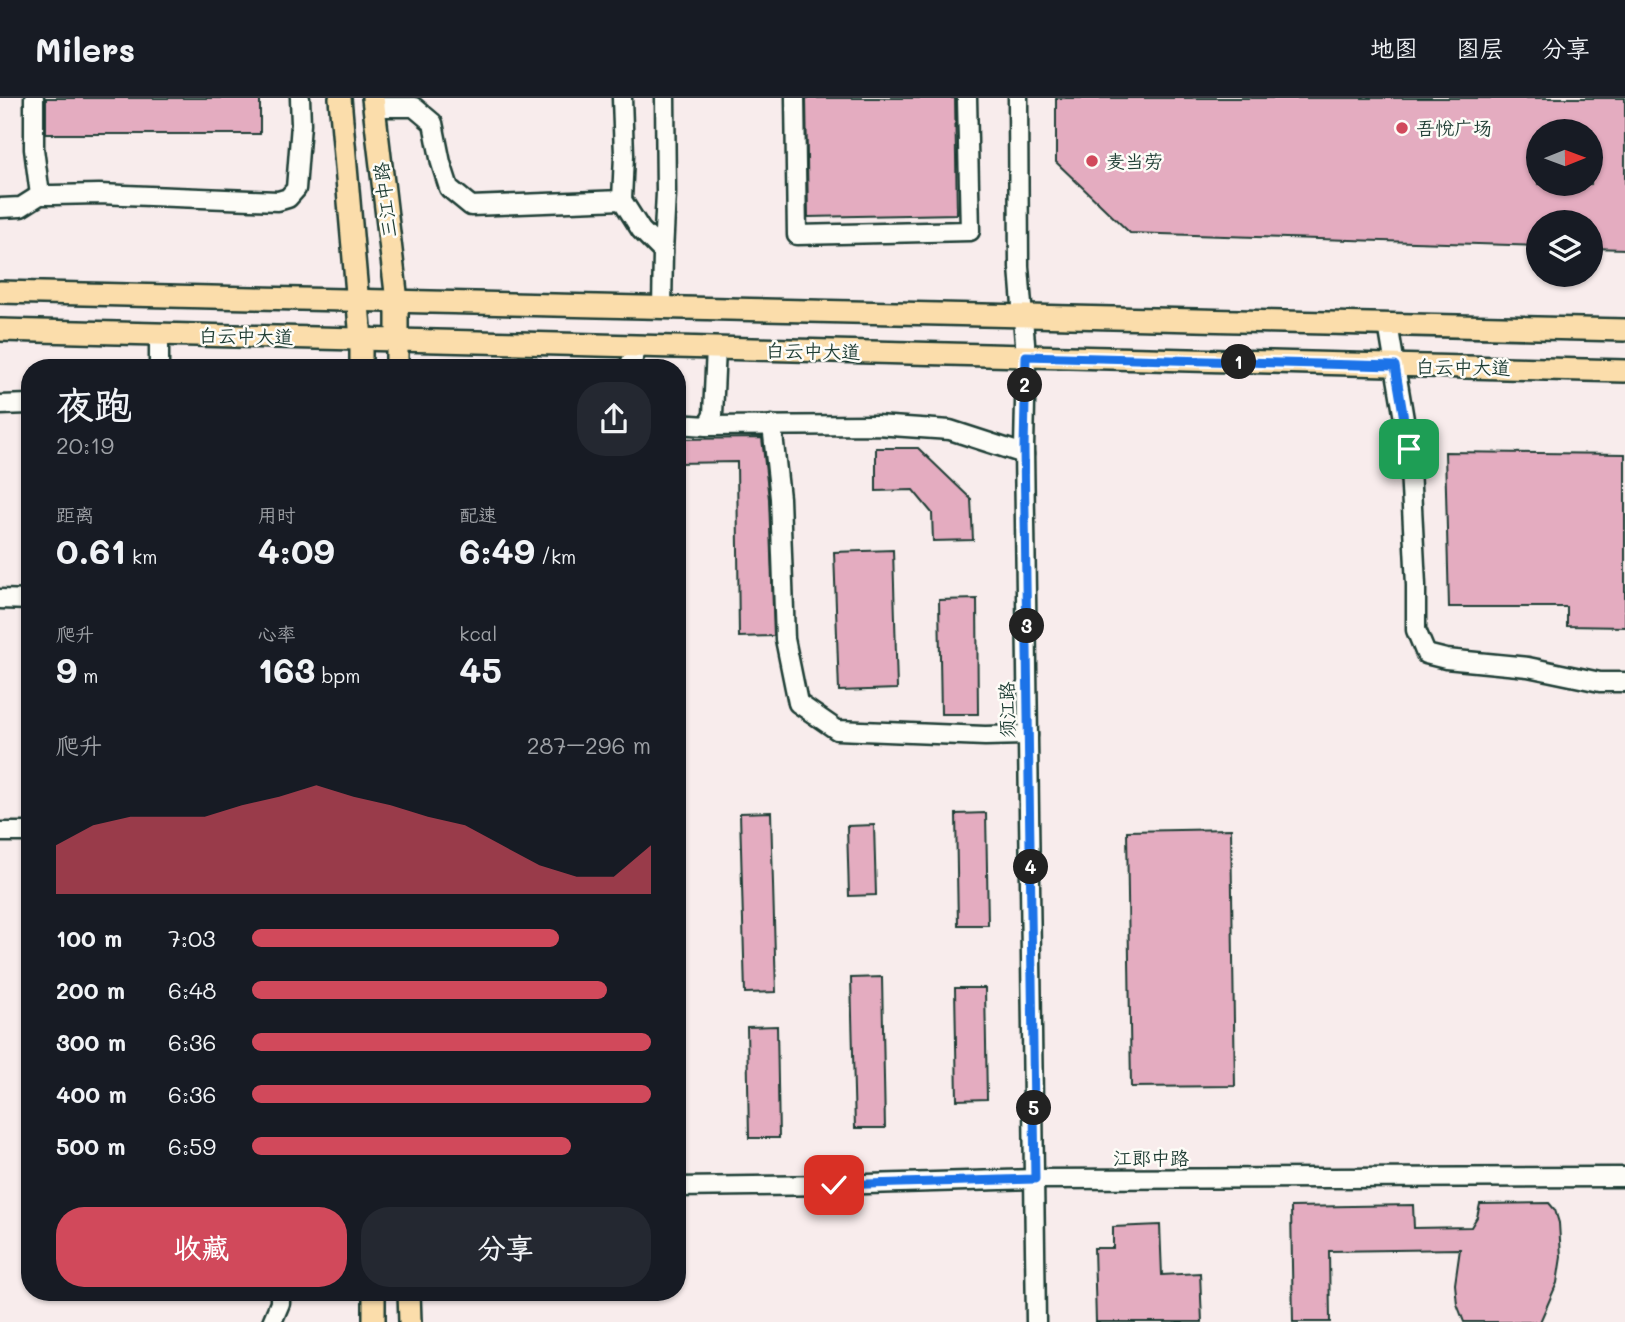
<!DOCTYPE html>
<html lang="zh">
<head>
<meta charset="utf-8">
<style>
  :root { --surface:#171b24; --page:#242831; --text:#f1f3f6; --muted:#9ea1a6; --line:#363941; --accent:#d1495b }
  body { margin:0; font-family:Mali,"LXGW WenKai TC",sans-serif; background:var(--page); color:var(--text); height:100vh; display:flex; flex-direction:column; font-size:26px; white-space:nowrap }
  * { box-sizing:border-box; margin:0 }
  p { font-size:23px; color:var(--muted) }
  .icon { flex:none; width:38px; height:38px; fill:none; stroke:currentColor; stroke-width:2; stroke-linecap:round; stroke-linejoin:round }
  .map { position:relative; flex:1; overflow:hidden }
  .panel { position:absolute; left:21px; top:261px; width:665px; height:942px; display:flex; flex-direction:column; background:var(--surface); border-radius:28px; box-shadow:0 2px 5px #0004 }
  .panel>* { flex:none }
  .needle { width:46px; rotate:89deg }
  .tools { position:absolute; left:1526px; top:21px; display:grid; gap:14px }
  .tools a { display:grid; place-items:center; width:77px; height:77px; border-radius:50%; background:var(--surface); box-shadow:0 2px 5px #0004; font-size:35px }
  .pin { position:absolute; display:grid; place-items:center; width:60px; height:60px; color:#fff; margin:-30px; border-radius:14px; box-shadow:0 4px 10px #0006 }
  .km { position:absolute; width:35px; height:35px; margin:-18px; border-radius:50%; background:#222; color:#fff; font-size:19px; line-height:35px; text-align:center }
  .round { display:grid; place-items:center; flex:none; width:74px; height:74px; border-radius:28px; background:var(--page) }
  .headline { display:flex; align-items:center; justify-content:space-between; height:119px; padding:0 35px }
  h1 { font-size:38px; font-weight:800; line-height:52px }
  .stats { display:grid; grid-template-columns:repeat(3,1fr); gap:10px; height:119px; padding:7px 35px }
  .stats div { display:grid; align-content:center }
  .stats b { font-size:35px; font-weight:800 }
  .stats small { font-size:19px; font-weight:400 }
  .stats p { font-size:19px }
  .chart { height:196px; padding:14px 35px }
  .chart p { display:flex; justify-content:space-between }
  .chart svg { width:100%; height:126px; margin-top:7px; fill:var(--accent); opacity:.7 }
  .button { display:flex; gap:14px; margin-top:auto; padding:14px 35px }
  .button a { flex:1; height:80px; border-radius:28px; background:var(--accent); color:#fff; font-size:28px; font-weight:800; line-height:80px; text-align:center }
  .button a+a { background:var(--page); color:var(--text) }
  ul { padding:0 35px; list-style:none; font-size:23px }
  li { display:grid; grid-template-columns:112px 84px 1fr; align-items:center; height:52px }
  li i { height:18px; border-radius:9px; background:var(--accent) }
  header { display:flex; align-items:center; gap:42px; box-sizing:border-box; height:98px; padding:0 35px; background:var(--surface); border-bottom:2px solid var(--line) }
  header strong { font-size:33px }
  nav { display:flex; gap:38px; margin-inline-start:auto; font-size:24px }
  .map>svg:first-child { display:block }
  .building { fill:#e4acc0; stroke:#1f3d34; stroke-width:2; fill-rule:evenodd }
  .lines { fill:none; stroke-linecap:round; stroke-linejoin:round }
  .minor-casing { stroke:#1f3d34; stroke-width:23 }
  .major-casing { stroke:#1f3d34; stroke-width:26 }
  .minor { stroke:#fdfcf7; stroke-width:18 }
  .major { stroke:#fbddab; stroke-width:21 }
  .route-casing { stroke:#fff; stroke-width:14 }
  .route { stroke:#1a73e8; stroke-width:9 }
  .poi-dot { fill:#d1495b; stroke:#fdfcf7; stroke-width:2.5 }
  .labels { text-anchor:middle; stroke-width:5; stroke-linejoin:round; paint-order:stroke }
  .poi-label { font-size:19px; fill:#1f3d34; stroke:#fdfcf7; text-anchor:start }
  .street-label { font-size:19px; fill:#1f3d34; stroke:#fdfcf7 }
</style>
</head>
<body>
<header>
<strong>Milers</strong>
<nav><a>地图</a><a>图层</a><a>分享</a></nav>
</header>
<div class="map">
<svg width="1625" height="1224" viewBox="0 0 1625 1224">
  <rect width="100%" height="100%" fill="#f8ecec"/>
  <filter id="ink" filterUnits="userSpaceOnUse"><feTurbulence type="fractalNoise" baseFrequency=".0143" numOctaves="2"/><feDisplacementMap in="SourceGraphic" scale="14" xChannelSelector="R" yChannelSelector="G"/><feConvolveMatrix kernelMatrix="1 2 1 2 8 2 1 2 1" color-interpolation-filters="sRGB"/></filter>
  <g filter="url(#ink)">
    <g class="building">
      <rect x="46" y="0" width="214" height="36"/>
      <path d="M 806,0 L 955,0 L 957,116 L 808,119 Z"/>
      <path d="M 1056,0 L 1625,0 L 1625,151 L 1591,150 L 1591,124 L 1538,124 L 1538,148 L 1130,135 L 1056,64 ZM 1538,33 L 1591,33 L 1591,86 L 1538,86 Z"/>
      <path d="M 762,340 L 769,401 L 774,538 L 739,539 L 737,364 L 677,365 L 677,341 Z"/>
      <path d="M 876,350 L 918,350 L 971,401 L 973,442 L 933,443 L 932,415 L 913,392 L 876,393 Z"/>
      <path d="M 1445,354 L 1625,356 L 1625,529 L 1567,528 L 1567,509 L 1449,509 Z"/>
      <path d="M 893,452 L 897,591 L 839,593 L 834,454 Z"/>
      <path d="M 977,501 L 978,616 L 941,616 L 939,502 Z"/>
      <path d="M 771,714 L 776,894 L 745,895 L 740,715 Z"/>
      <path d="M 986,715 L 988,827 L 958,827 L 956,716 Z"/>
      <path d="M 874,727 L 876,797 L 849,798 L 847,728 Z"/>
      <path d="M 1231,731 L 1235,988 L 1131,989 L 1127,733 Z"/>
      <path d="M 882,879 L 885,1030 L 855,1030 L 851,880 Z"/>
      <path d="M 955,890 L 985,890 L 987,1001 L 957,1002 Z"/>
      <path d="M 777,928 L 779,1040 L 749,1040 L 747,929 Z"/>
      <path d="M 1549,1105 L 1555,1112 L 1559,1125 L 1561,1159 L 1557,1185 L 1540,1224 L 1464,1224 L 1457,1206 L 1455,1186 L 1460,1151 L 1329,1153 L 1330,1224 L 1293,1224 L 1291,1109 L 1413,1107 L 1414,1130 L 1471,1129 L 1477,1119 L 1480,1106 Z"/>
      <path d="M 1160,1127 L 1162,1177 L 1200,1175 L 1202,1224 L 1096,1224 L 1094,1150 L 1113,1150 L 1113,1129 Z"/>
    </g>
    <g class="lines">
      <g class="minor-casing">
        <g id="minor">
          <path d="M 34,0 L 34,51 L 40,97"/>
          <path d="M 622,0 L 624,57 L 622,102 L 641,132 L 663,154 L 662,210"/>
          <path d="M 795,0 L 797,137 L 970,133 L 967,0"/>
          <path d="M 1018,0 L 1019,169 L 1026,258 L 1024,350 L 1036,1224"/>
          <path d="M 374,9 L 414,9 L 433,25 L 441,65 L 449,90 L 471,108 L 622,102"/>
          <path d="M 0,110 L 21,109 L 40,97 L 53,97 L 99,96 L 278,103 L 288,100 L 296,91 L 301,26 L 300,0"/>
          <path d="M 663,154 L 666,95 L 665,0"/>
          <path d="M 1388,226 L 1409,351 L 1416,487 L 1416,532 L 1426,556 L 1446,561 L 1528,569 L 1600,584 L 1625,584"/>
          <path d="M 159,236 L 159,270"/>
          <path d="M 628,270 L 639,248"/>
          <path d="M 0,307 L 30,306"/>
          <path d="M 677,326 L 707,328 L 876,327 L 950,332 L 1024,356"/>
          <path d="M 772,327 L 780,400 L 785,541 L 798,605 L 837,632 L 985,638 L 1028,637"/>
          <path d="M 707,328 L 713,317 L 716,250"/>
          <path d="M 0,501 L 30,502"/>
          <path d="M 0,734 L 30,734"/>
          <path d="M 677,1089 L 834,1087 L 1035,1081 L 1625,1079"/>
          <path d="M 272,1224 L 280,1205 L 280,1194"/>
        </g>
      </g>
      <g class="major-casing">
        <g id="major">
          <path d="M 340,0 L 361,241 L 361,270"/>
          <path d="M 373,0 L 397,203 L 397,270"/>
          <path d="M 0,194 L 1625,232"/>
          <path d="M 0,232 L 1625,273"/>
          <path d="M 374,1194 L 374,1224"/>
          <path d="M 409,1194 L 410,1224"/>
        </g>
      </g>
      <use href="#minor" class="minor"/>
      <use href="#major" class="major"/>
    </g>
  </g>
  <g class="lines" filter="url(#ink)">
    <g class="route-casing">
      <path id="route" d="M 834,1087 L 1035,1081 L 1024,350 L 1026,258 L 1395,268 L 1409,351"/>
    </g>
    <use href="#route" class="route"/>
  </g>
  <g class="poi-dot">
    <circle cx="1402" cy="30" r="7"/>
    <circle cx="1092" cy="63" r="7"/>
  </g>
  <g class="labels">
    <g class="poi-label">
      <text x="1416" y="37">吾悦广场</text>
      <text x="1106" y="70">麦当劳</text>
    </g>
    <g class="street-label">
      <text transform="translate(385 102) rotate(-97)" y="7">三江中路</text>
      <text transform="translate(246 238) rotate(1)" y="7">白云中大道</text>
      <text transform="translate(813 253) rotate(1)" y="7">白云中大道</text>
      <text transform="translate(1463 269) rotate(1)" y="7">白云中大道</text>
      <text transform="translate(1007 612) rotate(-91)" y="7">须江路</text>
      <text x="1151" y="1067">江郎中路</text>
    </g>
  </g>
</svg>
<div class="tools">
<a><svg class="needle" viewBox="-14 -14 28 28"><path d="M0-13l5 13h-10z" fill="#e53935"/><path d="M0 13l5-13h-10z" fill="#9ea1a6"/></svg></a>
<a><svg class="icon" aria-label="layers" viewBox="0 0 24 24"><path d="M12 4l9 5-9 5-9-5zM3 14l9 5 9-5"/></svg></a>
</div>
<div class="pin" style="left:1409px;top:351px;background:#1e9e55"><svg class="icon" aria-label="arrive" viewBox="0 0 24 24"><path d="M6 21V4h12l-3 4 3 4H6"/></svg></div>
<div class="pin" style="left:834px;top:1087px;background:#d93025"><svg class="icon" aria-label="check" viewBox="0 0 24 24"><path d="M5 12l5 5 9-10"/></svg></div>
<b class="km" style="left:1239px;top:264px">1</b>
<b class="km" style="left:1025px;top:287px">2</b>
<b class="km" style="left:1027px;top:528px">3</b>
<b class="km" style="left:1031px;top:769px">4</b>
<b class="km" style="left:1034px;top:1010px">5</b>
<section class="panel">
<div class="headline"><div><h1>夜跑</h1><p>20:19</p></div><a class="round"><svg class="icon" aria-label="share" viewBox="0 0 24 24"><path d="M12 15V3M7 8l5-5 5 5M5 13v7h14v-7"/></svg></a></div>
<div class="stats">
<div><p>距离</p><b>0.61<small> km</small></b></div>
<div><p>用时</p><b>4:09</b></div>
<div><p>配速</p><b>6:49<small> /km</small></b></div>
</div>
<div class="stats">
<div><p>爬升</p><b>9<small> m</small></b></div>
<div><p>心率</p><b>163<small> bpm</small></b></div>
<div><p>kcal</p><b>45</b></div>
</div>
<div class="chart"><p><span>爬升</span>287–296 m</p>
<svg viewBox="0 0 160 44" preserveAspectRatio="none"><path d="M0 44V27L10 20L20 17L30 17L40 17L50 13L60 10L70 6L80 10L90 13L100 17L110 20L120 27L130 34L140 38L150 38L160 27V44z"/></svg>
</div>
<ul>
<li><b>100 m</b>7:03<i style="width:77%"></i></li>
<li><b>200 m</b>6:48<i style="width:89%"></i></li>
<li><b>300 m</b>6:36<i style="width:100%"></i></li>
<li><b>400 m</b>6:36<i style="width:100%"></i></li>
<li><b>500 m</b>6:59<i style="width:80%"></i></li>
</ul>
<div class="button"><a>收藏</a><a>分享</a></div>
</section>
</div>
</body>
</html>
